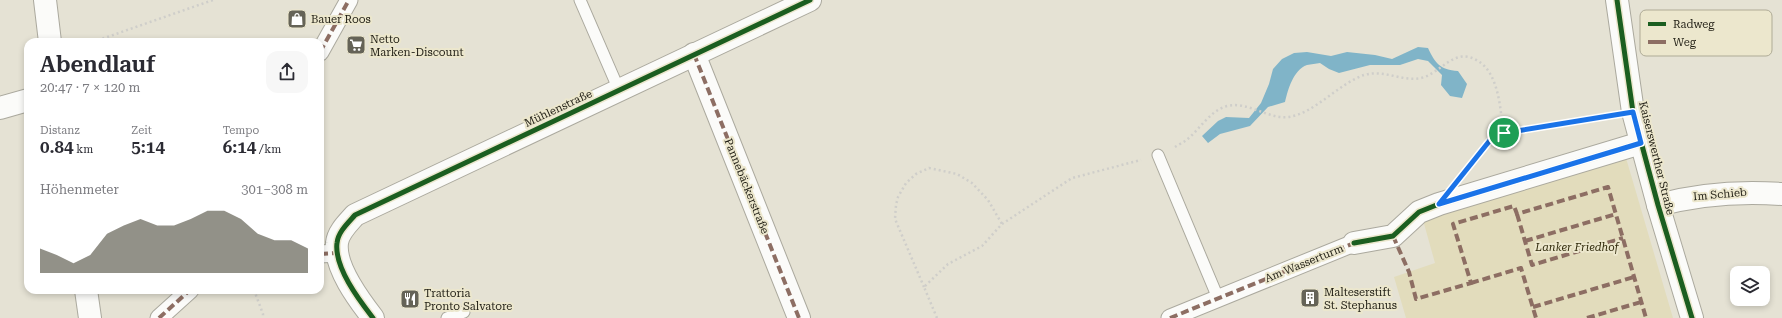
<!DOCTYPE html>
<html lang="de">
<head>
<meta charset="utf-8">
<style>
  :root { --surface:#fff; --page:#f7f7f7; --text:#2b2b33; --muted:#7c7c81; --accent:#656357 }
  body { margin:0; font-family:"Roboto Serif",serif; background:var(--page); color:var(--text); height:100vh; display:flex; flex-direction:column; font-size:15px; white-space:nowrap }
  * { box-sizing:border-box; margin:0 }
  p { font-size:13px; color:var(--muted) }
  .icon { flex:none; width:22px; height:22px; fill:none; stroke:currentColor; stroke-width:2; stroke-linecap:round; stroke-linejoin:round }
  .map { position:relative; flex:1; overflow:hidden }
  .drawer { position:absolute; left:24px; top:38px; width:300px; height:256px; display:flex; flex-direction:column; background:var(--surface); border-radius:12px; box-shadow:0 2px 6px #0003 }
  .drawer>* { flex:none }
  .buttons { position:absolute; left:1730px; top:266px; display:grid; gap:8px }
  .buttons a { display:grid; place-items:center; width:40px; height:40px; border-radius:8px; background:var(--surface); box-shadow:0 2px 6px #0003; font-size:20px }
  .pin { position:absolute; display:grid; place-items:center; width:34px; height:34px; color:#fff; margin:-17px; border:2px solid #fff; border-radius:50%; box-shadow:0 1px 4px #0007 }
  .round { display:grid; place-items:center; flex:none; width:42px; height:42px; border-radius:12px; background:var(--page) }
  .overview { display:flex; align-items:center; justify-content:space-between; height:68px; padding:0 16px }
  h1 { font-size:22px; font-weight:600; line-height:30px }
  .figures { display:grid; grid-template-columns:repeat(3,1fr); gap:6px; height:68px; padding:4px 16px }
  .figures div { display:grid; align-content:center }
  .figures b { font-size:17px; font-weight:600 }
  .figures small { font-size:11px; font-weight:400 }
  .figures p { font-size:11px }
  .chart { height:112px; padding:8px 16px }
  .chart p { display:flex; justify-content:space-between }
  .chart svg { width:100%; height:72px; margin-top:4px; fill:var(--accent); opacity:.7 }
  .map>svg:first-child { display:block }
  .green { fill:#e2dcbc }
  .water { fill:#80b4c8 }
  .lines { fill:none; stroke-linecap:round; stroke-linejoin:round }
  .service-casing { stroke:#aba99e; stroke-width:13 }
  .pedestrian-casing { stroke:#aba99e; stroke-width:19 }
  .minor-casing { stroke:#aba99e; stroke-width:24 }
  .tertiary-casing { stroke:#aba99e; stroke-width:24 }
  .path { stroke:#cfceca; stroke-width:2.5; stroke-dasharray:2 3; stroke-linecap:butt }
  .service { stroke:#fbfbf9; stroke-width:11 }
  .pedestrian { stroke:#fbfbf9; stroke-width:17 }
  .minor { stroke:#fbfbf9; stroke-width:22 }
  .tertiary { stroke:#fbfbf9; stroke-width:22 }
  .quiet { stroke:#8d6e63; stroke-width:4; stroke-dasharray:8 4; stroke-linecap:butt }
  .cycleway-casing { stroke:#ece7cd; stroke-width:8 }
  .cycleway { stroke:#1b5e20; stroke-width:5 }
  .route-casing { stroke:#fff; stroke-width:8 }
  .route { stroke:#1a73e8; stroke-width:5 }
  .labels { text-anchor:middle; stroke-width:4; stroke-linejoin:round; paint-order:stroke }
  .poi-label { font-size:11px; fill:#201e14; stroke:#ece7cd; text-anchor:start }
  .street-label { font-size:11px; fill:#201e14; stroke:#ece7cd }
  .park-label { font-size:11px; font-style:italic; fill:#312b0c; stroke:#ece7cd }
  .key { fill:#ece7cd; stroke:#afab96; stroke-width:1 }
  .key-label { font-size:11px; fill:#201e14 }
</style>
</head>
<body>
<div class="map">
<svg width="1782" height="318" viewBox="0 0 1782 318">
  <rect width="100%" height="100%" fill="#e5e2d4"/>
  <path class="green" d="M 1626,158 L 1673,318 L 1406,318 L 1394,277 L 1435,263 L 1423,220 Z"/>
  <path class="water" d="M 1418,47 L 1428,48 C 1435,63 1440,70 1458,71 L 1467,84 L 1462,98 L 1450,96 L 1441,85 L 1442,75 L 1428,61 L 1418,59 L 1400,65 L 1370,65 L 1339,73 L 1329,69 L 1320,63 C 1316,64 1311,64 1307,65 C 1293,70 1288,90 1285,102 L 1268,107 L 1250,126 L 1220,134 L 1208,143 L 1202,136 L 1218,121 L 1226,117 L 1249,118 L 1261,103 L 1269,84 L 1273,69 L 1282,59 L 1294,53 L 1307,52 L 1331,56 L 1347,52 L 1375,55 L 1392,59 Z"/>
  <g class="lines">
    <g class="service-casing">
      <g id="service">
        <path d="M 580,0 L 619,90"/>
        <path d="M 1158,155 L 1218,298"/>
        <path d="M 447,318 L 464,312"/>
      </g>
    </g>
    <g class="pedestrian-casing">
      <g id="pedestrian">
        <path d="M 320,52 L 349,0"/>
        <path d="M 320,254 L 337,253"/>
        <path d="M 159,318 L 190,290"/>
        <path d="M 1170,318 L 1354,243"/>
      </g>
    </g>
    <g class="minor-casing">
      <g id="minor">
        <path d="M 45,0 L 50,42"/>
        <path d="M 694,54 L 799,318"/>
        <path d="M 0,108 L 28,100"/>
        <path d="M 1658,205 C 1699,194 1740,191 1782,194"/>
        <path d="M 1354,243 L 1393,236 L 1419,212 L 1439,204 L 1641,143"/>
        <path d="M 86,290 L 90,318"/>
        <path d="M 373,318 C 359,300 334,267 337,243 C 338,232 348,223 355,215 L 810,0"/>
      </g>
    </g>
    <g class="tertiary-casing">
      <path id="tertiary" d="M 1617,0 L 1633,112 L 1658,205 L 1692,318"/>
    </g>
    <g class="path">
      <path d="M 93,42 L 213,0"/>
      <path d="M 1175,147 C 1178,145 1182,143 1185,141 C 1199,131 1209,111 1227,106 C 1248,101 1267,119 1288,117 C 1314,114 1338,84 1364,75 C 1384,69 1402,82 1421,78 C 1442,73 1454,46 1478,61 C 1499,73 1501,112 1503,133 L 1608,116"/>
      <path d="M 1468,169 L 1491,139 L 1503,133"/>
      <path d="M 924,287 L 895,219 L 896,205 L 898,197 L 906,183 L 916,174 L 929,168 L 957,174 L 972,183 L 988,200 L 1002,224"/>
      <path d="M 254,290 L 263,314 L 263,318"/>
      <path d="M 937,318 L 924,287 L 948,264 L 982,246 L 1002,224 L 1072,178 L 1141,160"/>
    </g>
    <use href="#service" class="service"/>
    <use href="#pedestrian" class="pedestrian"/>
    <use href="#minor" class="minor"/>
    <use href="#tertiary" class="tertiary"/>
    <g class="quiet">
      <path d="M 320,52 L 349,0"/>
      <path d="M 694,54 L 799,318"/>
      <path d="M 1517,214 L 1532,265 L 1623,238"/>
      <path d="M 1393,236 L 1409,272 L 1416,299 L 1471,283 L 1453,224 L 1514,206 L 1517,214 L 1608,187 L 1646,318"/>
      <path d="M 1525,241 L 1616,214"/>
      <path d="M 320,254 L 337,253"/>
      <path d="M 1471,283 L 1521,268 L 1536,318"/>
      <path d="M 1533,307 L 1634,277"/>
      <path d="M 159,318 L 190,290"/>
      <path d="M 1170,318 L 1357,242"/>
      <path d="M 1587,318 L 1641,302"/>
    </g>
    <g class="cycleway-casing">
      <g id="cycleway">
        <path d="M 1617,0 L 1633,112 L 1658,205 L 1692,318"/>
        <path d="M 1354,243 L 1393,236 L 1419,212 L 1439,204 L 1641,143"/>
        <path d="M 373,318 C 359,300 334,267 337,243 C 338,232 348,223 355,215 L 810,0"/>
      </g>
    </g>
    <use href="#cycleway" class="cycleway"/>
  </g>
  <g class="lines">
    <g class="route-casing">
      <path id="route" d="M 1633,112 L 1641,143 L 1439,204 L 1491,139 L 1504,133 Z"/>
    </g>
    <use href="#route" class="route"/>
  </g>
  <defs>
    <g id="shop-square" transform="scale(1)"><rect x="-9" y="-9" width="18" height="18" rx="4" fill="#656357" stroke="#ece7cd"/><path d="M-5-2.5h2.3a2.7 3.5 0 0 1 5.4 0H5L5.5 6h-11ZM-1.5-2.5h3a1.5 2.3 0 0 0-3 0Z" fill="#fff"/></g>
    <g id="supermarket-square" transform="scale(1)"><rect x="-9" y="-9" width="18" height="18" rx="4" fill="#656357" stroke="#ece7cd"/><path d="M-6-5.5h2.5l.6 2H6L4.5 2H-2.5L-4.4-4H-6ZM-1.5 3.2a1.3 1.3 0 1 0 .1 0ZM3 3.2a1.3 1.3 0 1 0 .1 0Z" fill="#fff"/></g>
    <g id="building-square" transform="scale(1)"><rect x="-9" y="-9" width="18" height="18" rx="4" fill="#656357" stroke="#ece7cd"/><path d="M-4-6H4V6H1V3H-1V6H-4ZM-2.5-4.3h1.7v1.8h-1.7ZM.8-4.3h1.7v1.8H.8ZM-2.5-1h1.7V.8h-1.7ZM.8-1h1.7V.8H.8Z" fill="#fff"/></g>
    <g id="restaurant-square" transform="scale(1)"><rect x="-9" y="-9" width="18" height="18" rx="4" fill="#656357" stroke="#ece7cd"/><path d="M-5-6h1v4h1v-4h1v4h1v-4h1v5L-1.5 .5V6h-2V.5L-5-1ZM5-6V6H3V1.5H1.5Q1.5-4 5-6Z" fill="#fff"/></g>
  </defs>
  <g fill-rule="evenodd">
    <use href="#shop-square" x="297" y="19"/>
    <use href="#supermarket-square" x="356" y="45"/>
    <use href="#building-square" x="1310" y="298"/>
    <use href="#restaurant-square" x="410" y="299"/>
  </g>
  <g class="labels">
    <g class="poi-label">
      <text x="311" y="23">Bauer Roos</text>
      <text x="370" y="43">Netto<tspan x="370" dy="13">Marken-Discount</tspan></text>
      <text x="1324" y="296">Malteserstift<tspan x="1324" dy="13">St. Stephanus</tspan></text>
      <text x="424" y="297">Trattoria<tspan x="424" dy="13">Pronto Salvatore</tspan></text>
    </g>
    <g class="street-label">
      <text transform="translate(558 108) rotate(-25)" y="4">Mühlenstraße</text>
      <text transform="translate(1657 158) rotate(76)" y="4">Kaiserswerther Straße</text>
      <text transform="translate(747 186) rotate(68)" y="4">Pannebäckerstraße</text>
      <text transform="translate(1720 194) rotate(-5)" y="4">Im Schieb</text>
      <text transform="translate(1304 263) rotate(-22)" y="4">Am Wasserturm</text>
    </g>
    <g class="park-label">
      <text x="1577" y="251">Lanker Friedhof</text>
    </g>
  </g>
  <rect x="1640" y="10" width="132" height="46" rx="6" class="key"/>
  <rect x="1648" y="22" width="18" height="4" fill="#1b5e20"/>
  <rect x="1648" y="40" width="18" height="4" fill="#8d6e63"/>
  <g class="key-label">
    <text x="1673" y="28">Radweg</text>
    <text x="1673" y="46">Weg</text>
  </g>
</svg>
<div class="buttons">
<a><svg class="icon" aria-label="layers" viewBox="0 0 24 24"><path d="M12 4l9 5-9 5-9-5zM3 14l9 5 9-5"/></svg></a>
</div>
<div class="pin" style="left:1504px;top:133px;background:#1e9e55"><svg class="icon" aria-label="arrive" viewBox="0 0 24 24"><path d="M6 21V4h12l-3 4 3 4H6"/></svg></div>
<section class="drawer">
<div class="overview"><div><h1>Abendlauf</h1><p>20:47 · 7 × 120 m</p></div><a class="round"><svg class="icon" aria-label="share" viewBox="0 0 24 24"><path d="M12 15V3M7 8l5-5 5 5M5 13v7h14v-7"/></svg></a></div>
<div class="figures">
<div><p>Distanz</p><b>0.84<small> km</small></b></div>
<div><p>Zeit</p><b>5:14</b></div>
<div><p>Tempo</p><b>6:14<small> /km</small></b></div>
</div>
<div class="chart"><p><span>Höhenmeter</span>301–308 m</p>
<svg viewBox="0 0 160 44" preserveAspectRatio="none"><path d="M0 44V29L10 33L20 38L30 33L40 20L50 15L60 11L70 15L80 15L90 11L100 6L110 6L120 11L130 20L140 24L150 24L160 29V44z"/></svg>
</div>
</section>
</div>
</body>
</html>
